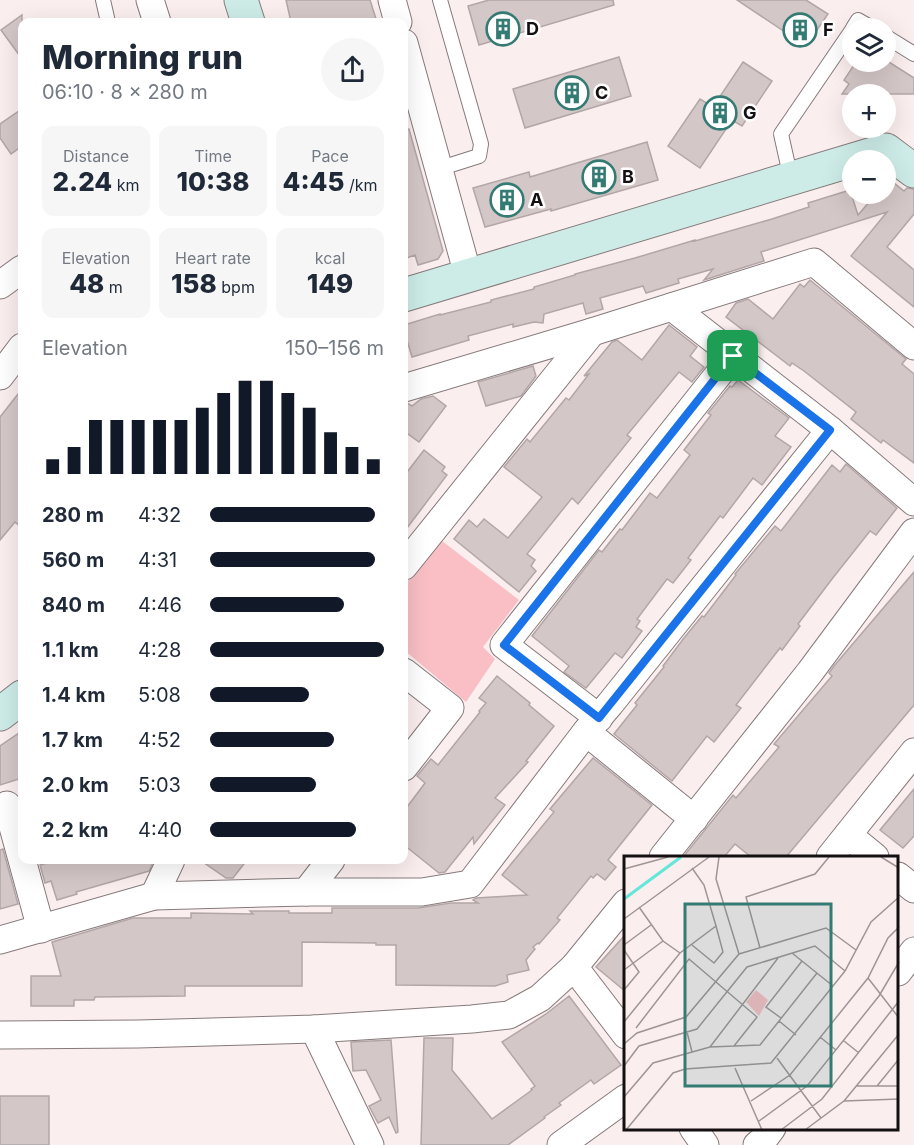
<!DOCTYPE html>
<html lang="en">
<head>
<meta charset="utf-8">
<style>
  :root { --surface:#fff; --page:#f6f6f7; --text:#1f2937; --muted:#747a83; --accent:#111827 }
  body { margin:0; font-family:Inter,sans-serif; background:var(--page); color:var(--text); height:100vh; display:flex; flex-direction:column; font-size:22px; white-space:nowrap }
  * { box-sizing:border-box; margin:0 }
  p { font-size:20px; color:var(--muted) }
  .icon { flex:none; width:33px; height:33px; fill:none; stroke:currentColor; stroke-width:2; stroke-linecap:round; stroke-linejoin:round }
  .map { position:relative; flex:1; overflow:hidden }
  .side { position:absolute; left:18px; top:18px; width:390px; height:846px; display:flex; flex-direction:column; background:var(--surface); border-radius:12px; box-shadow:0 6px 24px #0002 }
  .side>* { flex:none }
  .buttons { position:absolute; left:842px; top:18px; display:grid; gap:12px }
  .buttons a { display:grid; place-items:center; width:54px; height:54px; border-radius:50%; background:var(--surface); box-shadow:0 6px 24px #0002; font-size:30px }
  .pin { position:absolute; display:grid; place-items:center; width:51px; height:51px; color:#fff; margin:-26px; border-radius:12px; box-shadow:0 3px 9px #0006 }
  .round { display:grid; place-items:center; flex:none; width:63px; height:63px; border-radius:32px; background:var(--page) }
  .head { display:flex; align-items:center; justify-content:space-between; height:102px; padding:0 24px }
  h1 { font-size:33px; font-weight:800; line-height:45px }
  .metrics { display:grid; grid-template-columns:repeat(3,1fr); gap:9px; height:102px; padding:6px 24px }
  .metrics div { display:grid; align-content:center; border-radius:12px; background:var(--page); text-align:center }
  .metrics b { font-size:26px; font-weight:800 }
  .metrics small { font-size:16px; font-weight:400 }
  .metrics p { font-size:16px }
  .chart { height:168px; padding:12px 24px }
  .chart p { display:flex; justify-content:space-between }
  .chart svg { width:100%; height:108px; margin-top:6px; stroke:var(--accent); stroke-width:6 }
  ul { padding:0 24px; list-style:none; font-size:20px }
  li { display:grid; grid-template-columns:96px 72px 1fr; align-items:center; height:45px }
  li i { height:15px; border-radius:8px; background:var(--accent) }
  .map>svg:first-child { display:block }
  .green { fill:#f9bfc5 }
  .building { fill:#d4c7c8; stroke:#b3a6a7; stroke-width:1.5 }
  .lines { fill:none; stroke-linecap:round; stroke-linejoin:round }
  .lane-casing { stroke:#867a7b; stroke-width:16 }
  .street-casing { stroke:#867a7b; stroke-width:29 }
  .secondary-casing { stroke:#867a7b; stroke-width:35 }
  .lane { stroke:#fff; stroke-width:14 }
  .street { stroke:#fff; stroke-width:27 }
  .secondary { stroke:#cdece8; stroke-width:33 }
  .route-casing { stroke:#fff; stroke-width:12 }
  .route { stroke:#1a73e8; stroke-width:8 }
  .labels { text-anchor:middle; stroke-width:5; stroke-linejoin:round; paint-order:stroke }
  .poi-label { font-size:18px; font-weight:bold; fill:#140f10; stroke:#fff; text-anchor:start }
  .inset-river { fill:none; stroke:#63e7d9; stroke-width:3 }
  .inset-road { fill:none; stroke:#9f9596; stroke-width:1.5 }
  .view { fill:#347b73; fill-opacity:0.15; stroke:#347b73; stroke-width:3 }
  .inset-edge { fill:none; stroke:#140f10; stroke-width:3 }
</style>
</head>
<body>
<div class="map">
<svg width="914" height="1145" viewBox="0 0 914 1145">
  <rect width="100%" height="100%" fill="#fbeeef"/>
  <path class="green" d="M 442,541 L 519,600 L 483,647 L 495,659 L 466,702 L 404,650 L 404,586 Z"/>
  <g class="building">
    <path d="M 286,0 L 370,0 L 377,22 L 291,22 Z"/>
    <path d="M 489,0 L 613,0 L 614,5 L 479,45 L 468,6 Z"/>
    <path d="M 737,0 L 806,0 L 828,14 L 806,46 Z"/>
    <path d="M 22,15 L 22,59 L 1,30 Z"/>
    <path d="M 619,57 L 631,96 L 525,128 L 513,89 Z"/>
    <path d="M 743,62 L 772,81 L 742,126 L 732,120 L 700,168 L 668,146 L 700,99 L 713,107 Z"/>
    <path d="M 856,62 L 889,62 L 914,78 L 914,94 L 842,94 L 849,84 L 844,80 Z"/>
    <path d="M 22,109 L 22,146 L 11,154 L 0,138 L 0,124 Z"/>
    <path d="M 409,129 L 443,251 L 438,259 L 418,265 L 415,255 L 404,259 L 404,130 Z"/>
    <path d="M 647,142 L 658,180 L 551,211 L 551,209 L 485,227 L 473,188 L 529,172 L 530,177 Z"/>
    <path d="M 888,178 L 904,191 L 907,188 L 914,189 L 914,214 L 887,247 L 914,270 L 914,307 L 851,256 L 887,212 L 761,252 L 764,261 L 704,280 L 713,269 L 678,279 L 679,283 L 646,293 L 643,286 L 600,298 L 603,309 L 586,314 L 583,303 L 544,314 L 543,323 L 534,322 L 513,327 L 513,324 L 468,336 L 469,340 L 412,357 L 404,330 L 404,325 L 440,314 L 440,315 L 491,302 L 491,300 L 534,289 L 534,287 L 575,275 L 575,274 L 635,258 L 695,240 L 695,241 L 772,219 L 809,207 L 808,203 L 850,190 L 858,215 L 876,194 L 885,194 L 885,182 Z"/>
    <path d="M 810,280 L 906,359 L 902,364 L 914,374 L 914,463 L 883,440 L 881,443 L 851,419 L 856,412 L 804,371 L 792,363 L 790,366 L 726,317 L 736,303 L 748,299 L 773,319 L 800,284 L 804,287 Z"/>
    <path d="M 669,325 L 697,347 L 690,356 L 704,367 L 692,382 L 679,372 L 627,435 L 631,438 L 578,504 L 572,498 L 527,554 L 535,560 L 531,566 L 536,571 L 519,592 L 454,539 L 469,520 L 477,527 L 484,519 L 508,538 L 542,497 L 504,467 L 527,439 L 530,442 L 566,398 L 569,400 L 589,374 L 584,376 L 612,342 L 617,340 L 642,360 Z"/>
    <path d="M 533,366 L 536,376 L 521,396 L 486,406 L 478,382 Z"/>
    <path d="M 738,380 L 789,418 L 775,436 L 791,447 L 762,485 L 753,478 L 723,518 L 720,516 L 688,558 L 691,560 L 673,583 L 667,579 L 637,619 L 640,621 L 636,627 L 642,631 L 622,658 L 615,653 L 586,688 L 564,672 L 569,666 L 532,636 L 599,550 L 602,552 L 620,529 L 622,530 L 650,493 L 657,498 L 690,455 L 684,450 L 711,415 L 708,413 L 730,386 L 732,387 Z"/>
    <path d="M 22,389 L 22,528 L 15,522 L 0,540 L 0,417 Z"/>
    <path d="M 433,396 L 446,406 L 419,442 L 404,431 L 404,403 L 407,403 L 412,406 L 421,399 Z"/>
    <path d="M 424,450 L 445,467 L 442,471 L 447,475 L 404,532 L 404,476 Z"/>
    <path d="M 846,464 L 897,508 L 876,535 L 870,531 L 832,579 L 798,624 L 800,626 L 782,650 L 780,648 L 736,705 L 741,708 L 714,742 L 707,736 L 672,781 L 614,734 L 637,705 L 635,703 L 664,667 L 663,666 L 684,638 L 702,616 L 704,617 L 736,575 L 735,574 L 775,526 L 781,531 L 832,465 L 840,472 Z"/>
    <path d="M 914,572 L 914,705 L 786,857 L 751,857 L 735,844 L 724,857 L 683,857 L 733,795 L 736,798 L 779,747 L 774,744 L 832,676 L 829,673 L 834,666 Z"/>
    <path d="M 497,676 L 530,703 L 529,705 L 554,726 L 526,761 L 528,762 L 495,798 L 505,805 L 474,844 L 473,837 L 445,872 L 439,873 L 404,845 L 404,811 L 425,783 L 417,776 L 431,759 L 438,765 L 480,712 L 479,711 L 486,703 L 479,698 Z"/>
    <path d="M 22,731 L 22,778 L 0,785 L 0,746 Z"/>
    <path d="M 593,758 L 652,805 L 608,860 L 616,867 L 605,880 L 597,874 L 593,878 L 591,876 L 557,918 L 560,920 L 539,944 L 538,943 L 533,947 L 535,949 L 526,960 L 529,970 L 507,975 L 508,982 L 495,986 L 396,985 L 396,945 L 376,945 L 376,943 L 302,942 L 302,986 L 185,986 L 185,996 L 95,997 L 94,1000 L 74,1000 L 74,1006 L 31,1006 L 31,976 L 61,976 L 52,942 L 133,918 L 191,918 L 191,913 L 253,914 L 250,911 L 289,911 L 289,913 L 332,913 L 332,908 L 418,908 L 451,903 L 478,903 L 473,900 L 476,898 L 527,895 L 502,875 L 554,812 L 550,809 Z"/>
    <path d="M 914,789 L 914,836 L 903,848 L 880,830 Z"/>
    <path d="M 3,849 L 18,904 L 0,909 L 0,850 Z"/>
    <path d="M 58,860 L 154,860 L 149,871 L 76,892 L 77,894 L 57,900 L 51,881 L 45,883 L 40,865 Z"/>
    <path d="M 200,860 L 247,860 L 233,878 L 226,878 Z"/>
    <path d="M 626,934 L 626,992 L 596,967 Z"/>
    <path d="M 569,996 L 621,1065 L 594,1084 L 591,1080 L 559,1103 L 561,1105 L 544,1117 L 545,1118 L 508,1145 L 421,1145 L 424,1038 L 453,1038 L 452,1070 L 492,1119 L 532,1090 L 531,1089 L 535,1086 L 502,1042 L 546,1014 Z"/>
    <path d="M 391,1040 L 398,1132 L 396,1133 L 389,1117 L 378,1123 L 369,1106 L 381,1100 L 366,1070 L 353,1071 L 351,1042 Z"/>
    <rect x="0" y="1096" width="49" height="49"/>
  </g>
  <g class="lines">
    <g class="lane-casing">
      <g id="lane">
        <path d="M 103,0 L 108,22"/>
        <path d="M 853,28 L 858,20 L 872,28"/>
        <path d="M 885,36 L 914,54"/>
        <path d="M 438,169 L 479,156 L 481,144 L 440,0"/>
        <path d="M 791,179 L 781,134 L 852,30"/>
      </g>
    </g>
    <g class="street-casing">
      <g id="street">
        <path d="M 150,0 L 157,22"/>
        <path d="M 392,0 L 398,22"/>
        <path d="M 404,43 L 468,275"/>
        <path d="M 0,285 L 22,269"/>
        <path d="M 672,307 L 830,430 L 914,502"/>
        <path d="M 0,376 L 22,347"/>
        <path d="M 404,388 L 592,332 L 814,262 L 914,346"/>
        <path d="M 404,566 L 592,332"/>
        <path d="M 404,672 L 450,708 L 404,767"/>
        <path d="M 599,718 L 504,645 L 733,356"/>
        <path d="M 586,732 L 694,819"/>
        <path d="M 7,805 L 41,929"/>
        <path d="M 848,835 L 875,857"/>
        <path d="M 663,857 L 810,672 L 914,532"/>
        <path d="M 830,857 L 914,752"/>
        <path d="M 898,876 L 914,889"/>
        <path d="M 306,892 L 331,860"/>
        <path d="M 154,896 L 171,860"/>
        <path d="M 0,940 L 154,896 L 306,892 L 422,892 L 470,884 L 586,732 L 610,704 L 830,430"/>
        <path d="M 574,967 L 626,1035"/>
        <path d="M 898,972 L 914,951"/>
        <path d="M 314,1029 L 370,1145"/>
        <path d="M 0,1035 L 138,1034 L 314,1029 L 472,1019 L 509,1015 L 540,998 L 574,967 L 626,903"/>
        <path d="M 693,1128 L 705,1145"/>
        <path d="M 561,1145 L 626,1098"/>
        <path d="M 757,1145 L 763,1140 L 772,1128"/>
      </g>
    </g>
    <g class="secondary-casing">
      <g id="secondary">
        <path d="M 241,0 L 248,22"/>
        <path d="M 404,295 L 886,150 L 914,171"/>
        <path d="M 0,714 L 22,697"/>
      </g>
    </g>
    <use href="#lane" class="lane"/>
    <use href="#street" class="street"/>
    <use href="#secondary" class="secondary"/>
  </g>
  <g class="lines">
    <g class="route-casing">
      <path id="route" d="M 733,356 L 830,430 L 599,718 L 504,645 Z"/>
    </g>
    <use href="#route" class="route"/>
  </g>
  <defs>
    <g id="building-ring" transform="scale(1.725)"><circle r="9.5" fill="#fff" stroke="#347b73" stroke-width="1.5"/><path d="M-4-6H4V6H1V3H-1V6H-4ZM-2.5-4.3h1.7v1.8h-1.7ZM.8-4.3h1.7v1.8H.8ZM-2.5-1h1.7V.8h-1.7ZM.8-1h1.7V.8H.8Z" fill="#347b73"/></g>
  </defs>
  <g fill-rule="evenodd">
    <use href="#building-ring" x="503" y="29"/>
    <use href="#building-ring" x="800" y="30"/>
    <use href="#building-ring" x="572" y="93"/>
    <use href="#building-ring" x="720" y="113"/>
    <use href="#building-ring" x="599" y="177"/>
    <use href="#building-ring" x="507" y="200"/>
  </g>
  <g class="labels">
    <g class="poi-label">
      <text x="526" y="35">D</text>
      <text x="823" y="36">F</text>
      <text x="595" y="99">C</text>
      <text x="743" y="119">G</text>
      <text x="622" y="183">B</text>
      <text x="530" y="206">A</text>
    </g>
  </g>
  <g transform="translate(624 856)">
    <rect width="274" height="274" fill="#fbeeef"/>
    <path d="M 132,134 L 144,144 L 135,160 L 122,146 Z" fill="#f9bfc5"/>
    <path class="inset-river" d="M 0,43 L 57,1"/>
    <path class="inset-road" d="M 95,1 L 92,23 L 115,98M 257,1 L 275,12M 0,13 L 44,1M 15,51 L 39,85 L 56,97M 0,63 L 85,1M 0,89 L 27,69M 68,89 L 90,107 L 99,96 L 92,70M 136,92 L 122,41 L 191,18 L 205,1M 0,94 L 15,116 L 0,134M 168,97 L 209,130M 0,114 L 39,85M 244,122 L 275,162M 157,162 L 142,151 L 178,105M 155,165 L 172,179M 0,166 L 56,97 L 92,70 L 80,29 L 68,12M 12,172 L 65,103 L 133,161 L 110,190M 63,176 L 68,196M 196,181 L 212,194M 220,185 L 235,197M 0,188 L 13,177 L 62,161 L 115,98 L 202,72 L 232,94M 86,191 L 154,102M 153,202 L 197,262M 0,210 L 15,190 L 73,173 L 123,111 L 191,90 L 221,115M 111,212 L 138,274M 232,230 L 275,230M 253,230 L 275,203M 0,241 L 29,207 L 86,191 L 136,189 L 193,117M 127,245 L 166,219 L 244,122 L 264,82 L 275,71M 220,245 L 275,178M 135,265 L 183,230 L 255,140 L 275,106M 2,274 L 49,217 L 61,213 L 147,207 L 221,115 L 247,66 L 275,41M 157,274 L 198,243 L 275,145M 181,274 L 220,245 L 275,243"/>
    <path class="view" d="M 61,48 L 207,48 L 207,230 L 61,230 Z"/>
    <rect width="274" height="274" class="inset-edge"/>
  </g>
</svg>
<div class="buttons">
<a><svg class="icon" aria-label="layers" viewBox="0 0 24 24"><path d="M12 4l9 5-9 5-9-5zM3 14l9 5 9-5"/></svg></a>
<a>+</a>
<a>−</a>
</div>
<div class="pin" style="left:733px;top:356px;background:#1e9e55"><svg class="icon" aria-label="arrive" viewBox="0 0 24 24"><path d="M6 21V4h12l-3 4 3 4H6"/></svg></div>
<section class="side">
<div class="head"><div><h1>Morning run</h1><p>06:10 · 8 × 280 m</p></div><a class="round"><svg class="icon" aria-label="share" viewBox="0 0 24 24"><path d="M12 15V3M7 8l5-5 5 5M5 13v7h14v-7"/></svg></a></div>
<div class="metrics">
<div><p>Distance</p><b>2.24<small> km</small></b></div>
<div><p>Time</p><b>10:38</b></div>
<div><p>Pace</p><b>4:45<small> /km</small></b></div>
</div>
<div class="metrics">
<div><p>Elevation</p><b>48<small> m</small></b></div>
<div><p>Heart rate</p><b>158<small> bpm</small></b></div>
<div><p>kcal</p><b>149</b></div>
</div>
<div class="chart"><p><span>Elevation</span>150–156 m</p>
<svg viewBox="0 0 160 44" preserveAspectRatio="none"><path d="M5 44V38M15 44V33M25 44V22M35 44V22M45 44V22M55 44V22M65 44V22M75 44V17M85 44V11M95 44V6M105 44V6M115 44V11M125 44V17M135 44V27M145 44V33M155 44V38"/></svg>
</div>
<ul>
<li><b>280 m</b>4:32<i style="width:95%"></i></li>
<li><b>560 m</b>4:31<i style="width:95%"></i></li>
<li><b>840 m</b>4:46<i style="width:77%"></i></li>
<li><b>1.1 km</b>4:28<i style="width:100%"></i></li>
<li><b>1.4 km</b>5:08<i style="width:57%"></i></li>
<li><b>1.7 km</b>4:52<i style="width:71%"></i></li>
<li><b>2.0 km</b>5:03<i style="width:61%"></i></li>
<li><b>2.2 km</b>4:40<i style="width:84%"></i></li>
</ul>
</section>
</div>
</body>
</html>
